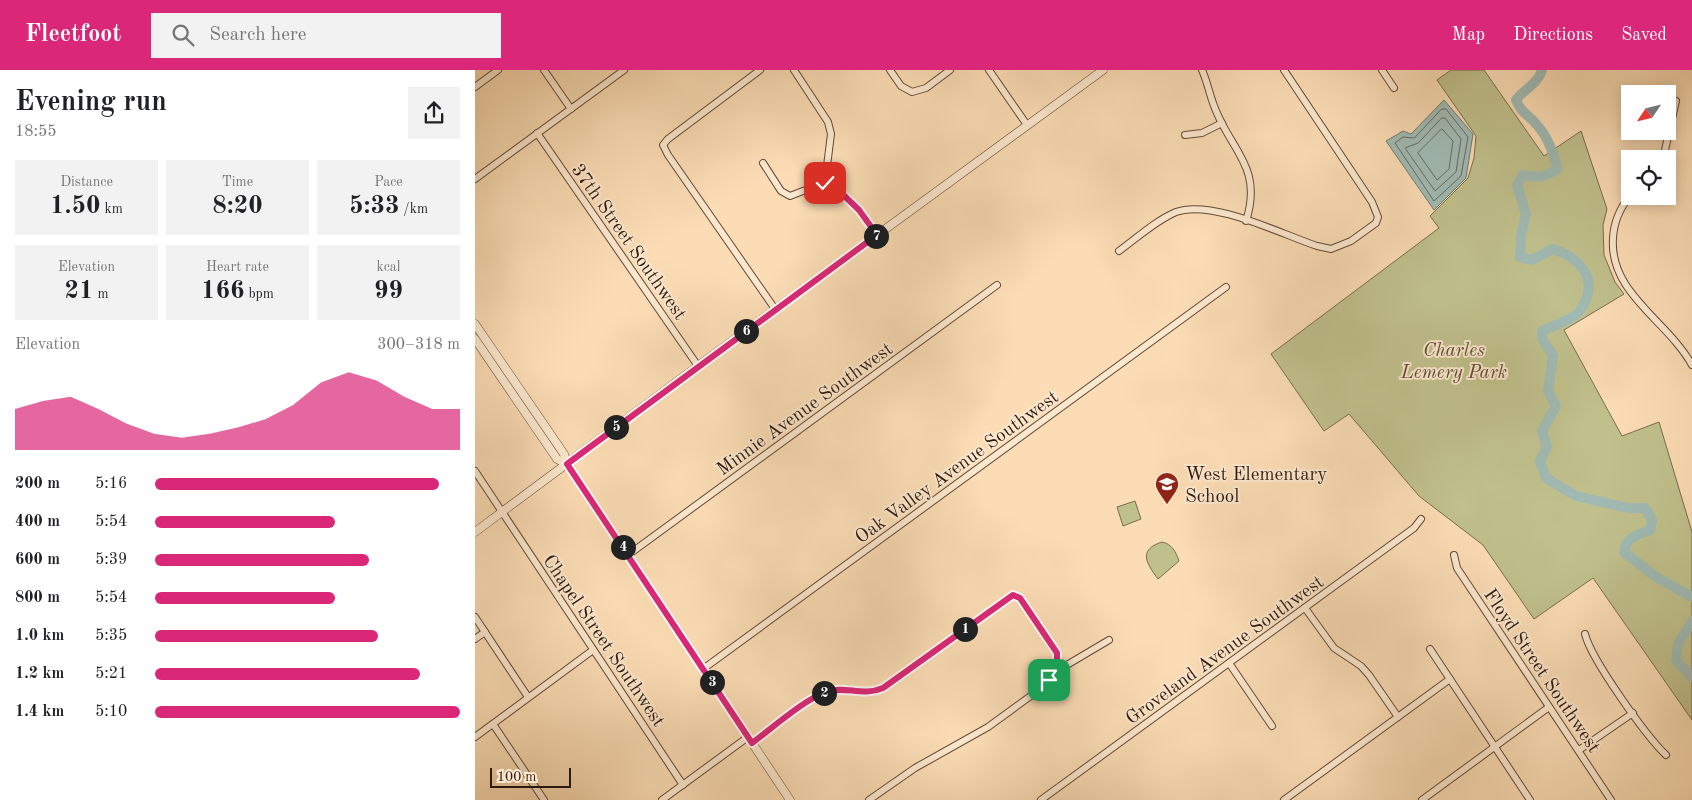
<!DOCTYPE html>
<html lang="en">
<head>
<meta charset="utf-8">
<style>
  :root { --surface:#fff; --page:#f2f2f2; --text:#202124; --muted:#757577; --accent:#db2777 }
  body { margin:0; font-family:"Old Standard TT",serif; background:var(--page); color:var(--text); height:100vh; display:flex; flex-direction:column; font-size:19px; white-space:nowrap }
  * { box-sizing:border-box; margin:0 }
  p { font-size:16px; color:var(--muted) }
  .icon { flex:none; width:28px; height:28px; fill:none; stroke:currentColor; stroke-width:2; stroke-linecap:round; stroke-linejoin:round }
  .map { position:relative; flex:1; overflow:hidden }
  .side { display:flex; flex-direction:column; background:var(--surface); width:475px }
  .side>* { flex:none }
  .needle { width:32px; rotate:235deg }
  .controls { position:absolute; left:1146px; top:15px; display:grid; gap:10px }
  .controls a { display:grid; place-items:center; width:55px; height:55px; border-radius:0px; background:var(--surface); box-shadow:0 2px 12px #0003; font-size:25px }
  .scale { position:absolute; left:15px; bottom:12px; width:81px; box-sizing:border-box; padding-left:5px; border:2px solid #2f1a0f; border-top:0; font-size:14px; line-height:18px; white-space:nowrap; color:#2f1a0f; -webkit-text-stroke:4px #fce8ce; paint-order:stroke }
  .pin { position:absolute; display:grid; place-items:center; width:42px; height:42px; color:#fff; margin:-21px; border-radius:10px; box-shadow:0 2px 8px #0006 }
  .km { position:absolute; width:25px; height:25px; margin:-12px; border-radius:50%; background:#222; color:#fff; font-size:14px; line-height:25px; text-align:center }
  .round { display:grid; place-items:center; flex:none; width:52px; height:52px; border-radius:0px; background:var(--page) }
  .head { display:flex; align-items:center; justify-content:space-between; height:85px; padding:0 15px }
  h1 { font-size:28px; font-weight:700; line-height:38px }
  .metrics { display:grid; grid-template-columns:repeat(3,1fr); gap:8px; height:85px; padding:5px 15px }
  .metrics div { display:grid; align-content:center; border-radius:0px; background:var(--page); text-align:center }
  .metrics b { font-size:25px; font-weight:700 }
  .metrics small { font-size:14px; font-weight:400 }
  .metrics p { font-size:14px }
  .chart { height:140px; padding:10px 15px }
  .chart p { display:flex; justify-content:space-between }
  .chart svg { width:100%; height:90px; margin-top:5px; fill:var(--accent); opacity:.7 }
  ul { padding:0 15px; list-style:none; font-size:16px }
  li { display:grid; grid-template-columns:80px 60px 1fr; align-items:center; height:38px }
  li i { height:12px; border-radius:6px; background:var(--accent) }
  header { display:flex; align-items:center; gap:30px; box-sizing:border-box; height:70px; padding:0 25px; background:var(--accent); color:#fff }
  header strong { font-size:24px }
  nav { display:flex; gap:28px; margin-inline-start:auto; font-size:18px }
  .search { width:350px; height:45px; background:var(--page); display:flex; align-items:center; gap:12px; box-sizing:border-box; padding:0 18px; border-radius:0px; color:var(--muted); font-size:19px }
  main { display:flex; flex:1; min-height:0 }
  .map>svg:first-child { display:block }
  .green { fill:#c0c08c; stroke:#786d4e }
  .water { fill:#a0bab3; stroke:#737a71 }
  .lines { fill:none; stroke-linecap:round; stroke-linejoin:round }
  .shore { stroke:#686a61; stroke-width:1 }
  .river { stroke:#a0bab3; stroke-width:10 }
  .minor-casing { stroke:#624a38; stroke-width:8 }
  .tertiary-casing { stroke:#624a38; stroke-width:9 }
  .minor { stroke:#fce8ce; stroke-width:6 }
  .tertiary { stroke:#fce8ce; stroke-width:8 }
  .route-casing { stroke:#fff; stroke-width:10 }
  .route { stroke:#db2777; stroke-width:6 }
  .labels { text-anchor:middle; stroke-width:4; stroke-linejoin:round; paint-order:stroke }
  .street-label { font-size:19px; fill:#2f1a0f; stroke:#fce8ce }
  .park-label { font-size:19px; font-style:italic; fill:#5a4c34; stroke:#fce8ce }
  .poi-label { font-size:19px; fill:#2f1a0f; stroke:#fce8ce; text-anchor:start }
</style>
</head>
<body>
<header>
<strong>Fleetfoot</strong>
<div class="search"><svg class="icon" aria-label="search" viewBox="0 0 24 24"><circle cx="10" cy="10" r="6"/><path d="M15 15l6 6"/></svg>Search here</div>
<nav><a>Map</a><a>Directions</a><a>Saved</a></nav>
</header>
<main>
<section class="side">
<div class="head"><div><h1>Evening run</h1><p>18:55</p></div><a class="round"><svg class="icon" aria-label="share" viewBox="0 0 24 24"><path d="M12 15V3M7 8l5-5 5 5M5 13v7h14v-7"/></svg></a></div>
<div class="metrics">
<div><p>Distance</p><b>1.50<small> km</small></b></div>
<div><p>Time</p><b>8:20</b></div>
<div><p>Pace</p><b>5:33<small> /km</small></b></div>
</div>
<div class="metrics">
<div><p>Elevation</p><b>21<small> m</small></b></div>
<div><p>Heart rate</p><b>166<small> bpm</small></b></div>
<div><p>kcal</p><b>99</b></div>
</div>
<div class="chart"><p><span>Elevation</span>300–318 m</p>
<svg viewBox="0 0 160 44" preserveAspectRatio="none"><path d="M0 44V24L10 20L20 18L30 24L40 31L50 36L60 38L70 36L80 33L90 29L100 22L110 11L120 6L130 10L140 18L150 24L160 24V44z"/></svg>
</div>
<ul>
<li><b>200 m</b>5:16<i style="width:93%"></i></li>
<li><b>400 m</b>5:54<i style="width:59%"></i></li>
<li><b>600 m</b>5:39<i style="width:70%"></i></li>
<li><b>800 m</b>5:54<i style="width:59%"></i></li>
<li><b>1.0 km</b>5:35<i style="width:73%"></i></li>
<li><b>1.2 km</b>5:21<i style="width:87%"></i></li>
<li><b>1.4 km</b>5:10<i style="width:100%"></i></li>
</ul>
</section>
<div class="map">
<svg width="1217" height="730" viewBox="0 0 1217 730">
  <rect width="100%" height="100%" fill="#fbdcb4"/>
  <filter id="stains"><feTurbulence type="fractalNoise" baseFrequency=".004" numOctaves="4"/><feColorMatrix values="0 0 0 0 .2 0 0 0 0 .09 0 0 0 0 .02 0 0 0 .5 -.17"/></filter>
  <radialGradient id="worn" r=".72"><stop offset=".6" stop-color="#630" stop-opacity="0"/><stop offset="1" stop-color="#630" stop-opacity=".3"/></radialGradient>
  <g class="green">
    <path d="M 976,0 L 1009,0 L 1069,86 L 1106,61 L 1132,139 L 1128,155 L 1129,185 L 1140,212 L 1149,224 L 1089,260 L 1147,366 L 1184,352 L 1217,462 L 1217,650 L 1118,508 L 1059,549 L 1008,475 L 944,426 L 874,344 L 849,361 L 796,284 L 964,158 L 955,146 L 993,108 L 999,88 L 1001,66 L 962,10 Z"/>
    <path d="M 660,431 L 666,449 L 648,456 L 642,437 Z"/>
    <path d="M 687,472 C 697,474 701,482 704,491 L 683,509 C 672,494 662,480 687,472 Z"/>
  </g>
  <path class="water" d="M 969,30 L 998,64 L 991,108 L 959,140 L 911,71 L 928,61 L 936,64 Z"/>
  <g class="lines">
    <g class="shore">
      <path d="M 967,39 L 971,39 L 993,67 L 986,106 L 959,131 L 920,73 L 928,67 L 939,68 Z"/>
      <path d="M 967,48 L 970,48 L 986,69 L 981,102 L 960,121 L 930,78 L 943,73 Z"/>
      <path d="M 967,59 L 978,71 L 974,99 L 962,110 L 943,83 Z"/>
    </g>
    <g class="river">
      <path d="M 1067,0 C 1063,14 1049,19 1041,30 C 1045,42 1055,46 1062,55 C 1072,66 1080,85 1082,99 C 1071,107 1062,108 1048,105 L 1042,115 L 1051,144 L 1046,165 L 1045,187 L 1057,190 L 1078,179 C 1103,187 1123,207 1109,234 C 1106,238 1104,244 1099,246 C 1090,252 1078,256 1067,261 L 1067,269 L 1078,285 L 1073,321 L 1081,336 L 1067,361 L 1072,377 L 1065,391 L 1071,408 L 1101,426 L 1153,438 L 1170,438 L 1177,450 L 1175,460 C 1162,465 1151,467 1149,482 L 1181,507 L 1217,527"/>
      <path d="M 1217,551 L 1203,574 L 1201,590 L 1217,607"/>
    </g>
    <g class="minor-casing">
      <g id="minor">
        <path d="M 69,0 L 96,39"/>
        <path d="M 285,0 L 193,69 L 188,75 L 193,85 L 300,239"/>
        <path d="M 319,0 L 353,52 L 356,64 L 352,96 L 354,111 L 384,140 L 402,165"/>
        <path d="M 415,0 L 426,16 L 437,22 L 451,18 L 475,0"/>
        <path d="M 514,0 L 552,55"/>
        <path d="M 727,0 C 732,11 734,22 738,33 C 753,79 789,95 771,151"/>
        <path d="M 907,0 L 919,18"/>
        <path d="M 0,17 L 23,0"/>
        <path d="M 62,63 L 223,296"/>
        <path d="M 710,65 L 727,63 L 747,53"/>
        <path d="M 1188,89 L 1201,31"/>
        <path d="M 288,93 L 306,121 L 315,126 L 354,111"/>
        <path d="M 0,109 L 149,0"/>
        <path d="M 1155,126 C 1144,139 1139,152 1138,168 C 1134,223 1192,250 1217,295"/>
        <path d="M 644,181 C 662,168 680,151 701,142 C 737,129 806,164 842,176 L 856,179 L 876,171 L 901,153 L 903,147 L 897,132 L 809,0"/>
        <path d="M 0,401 L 208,715"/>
        <path d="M 153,485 L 522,215"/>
        <path d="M 979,485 L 982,498 L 1136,730"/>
        <path d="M 830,538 L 859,578 L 886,596 L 894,605 L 923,647"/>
        <path d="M 0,547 L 53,627"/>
        <path d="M 1110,564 C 1116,589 1171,666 1191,685"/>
        <path d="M 0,569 L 10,562"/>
        <path d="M 955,579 L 1055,730"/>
        <path d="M 754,593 L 797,656"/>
        <path d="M 228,599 L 751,217"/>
        <path d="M 18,654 L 69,730"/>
        <path d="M 0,667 L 118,580"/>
        <path d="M 277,673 C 296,659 329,629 351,622 C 370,615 387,627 409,618 L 538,525 L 545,528 L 581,583 L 583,591 L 580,602"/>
        <path d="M 1104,680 L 1158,643"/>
        <path d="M 187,730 L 273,667"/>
        <path d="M 394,730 L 440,698 L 513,657 L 568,617 L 580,602 L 634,570"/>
        <path d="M 566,730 L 939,458 L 946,449"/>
        <path d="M 809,730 L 975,609"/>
        <path d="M 947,730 L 1074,637"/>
      </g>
    </g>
    <g class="tertiary-casing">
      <g id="tertiary">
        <path d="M 0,254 L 89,384 L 92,394 L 315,730"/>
        <path d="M 0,269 L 82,389 L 92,394"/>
        <path d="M 0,462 L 223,296 L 628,0"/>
      </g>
    </g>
    <use href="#minor" class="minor"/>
    <use href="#tertiary" class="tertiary"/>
  </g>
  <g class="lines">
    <g class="route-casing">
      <path id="route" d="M 350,113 L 354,111 L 384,140 L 402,165 L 92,394 L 277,673 C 296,659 330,629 351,622 C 370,615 387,627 408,618 L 538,525 L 545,528 L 582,583 L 582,596 L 574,610"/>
    </g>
    <use href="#route" class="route"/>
  </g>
  <defs>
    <g id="school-pin" transform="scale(1.25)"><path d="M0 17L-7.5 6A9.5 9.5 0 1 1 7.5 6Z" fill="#8f2418" stroke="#fce8ce"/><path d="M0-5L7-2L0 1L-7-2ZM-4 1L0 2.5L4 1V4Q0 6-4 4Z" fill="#fff"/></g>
  </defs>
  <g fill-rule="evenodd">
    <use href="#school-pin" x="692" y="414"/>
  </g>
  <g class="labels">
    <g class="street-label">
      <text transform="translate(155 171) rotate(55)" y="7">37th Street Southwest</text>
      <text transform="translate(329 338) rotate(-36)" y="7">Minnie Avenue Southwest</text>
      <text transform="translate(481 396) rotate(-36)" y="7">Oak Valley Avenue Southwest</text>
      <text transform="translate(130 570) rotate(56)" y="7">Chapel Street Southwest</text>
      <text transform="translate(749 579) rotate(-36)" y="7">Groveland Avenue Southwest</text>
      <text transform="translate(1068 600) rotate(56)" y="7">Floyd Street Southwest</text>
    </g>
    <g class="park-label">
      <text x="979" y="286">Charles<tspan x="979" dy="22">Lemery Park</tspan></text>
    </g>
    <g class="poi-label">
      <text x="710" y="410">West Elementary<tspan x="710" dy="22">School</tspan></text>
    </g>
  </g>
  <rect width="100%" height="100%" filter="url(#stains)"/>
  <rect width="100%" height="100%" fill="url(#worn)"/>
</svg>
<div class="controls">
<a><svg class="needle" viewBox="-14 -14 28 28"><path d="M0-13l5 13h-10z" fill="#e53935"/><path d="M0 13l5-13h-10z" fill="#757577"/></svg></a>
<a><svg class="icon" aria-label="locate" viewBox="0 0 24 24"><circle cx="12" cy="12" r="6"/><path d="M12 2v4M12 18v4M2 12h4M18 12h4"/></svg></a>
</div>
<div class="scale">100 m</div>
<div class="pin" style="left:574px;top:610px;background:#1e9e55"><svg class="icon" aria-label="arrive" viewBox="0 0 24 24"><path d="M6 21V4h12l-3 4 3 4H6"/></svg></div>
<div class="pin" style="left:350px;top:113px;background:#d93025"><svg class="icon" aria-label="check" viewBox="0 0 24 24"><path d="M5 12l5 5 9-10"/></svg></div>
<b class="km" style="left:490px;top:559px">1</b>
<b class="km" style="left:349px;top:623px">2</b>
<b class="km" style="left:237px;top:612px">3</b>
<b class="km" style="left:148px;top:477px">4</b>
<b class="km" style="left:141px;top:357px">5</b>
<b class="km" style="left:271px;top:261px">6</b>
<b class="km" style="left:401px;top:166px">7</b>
</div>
</main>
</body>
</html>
